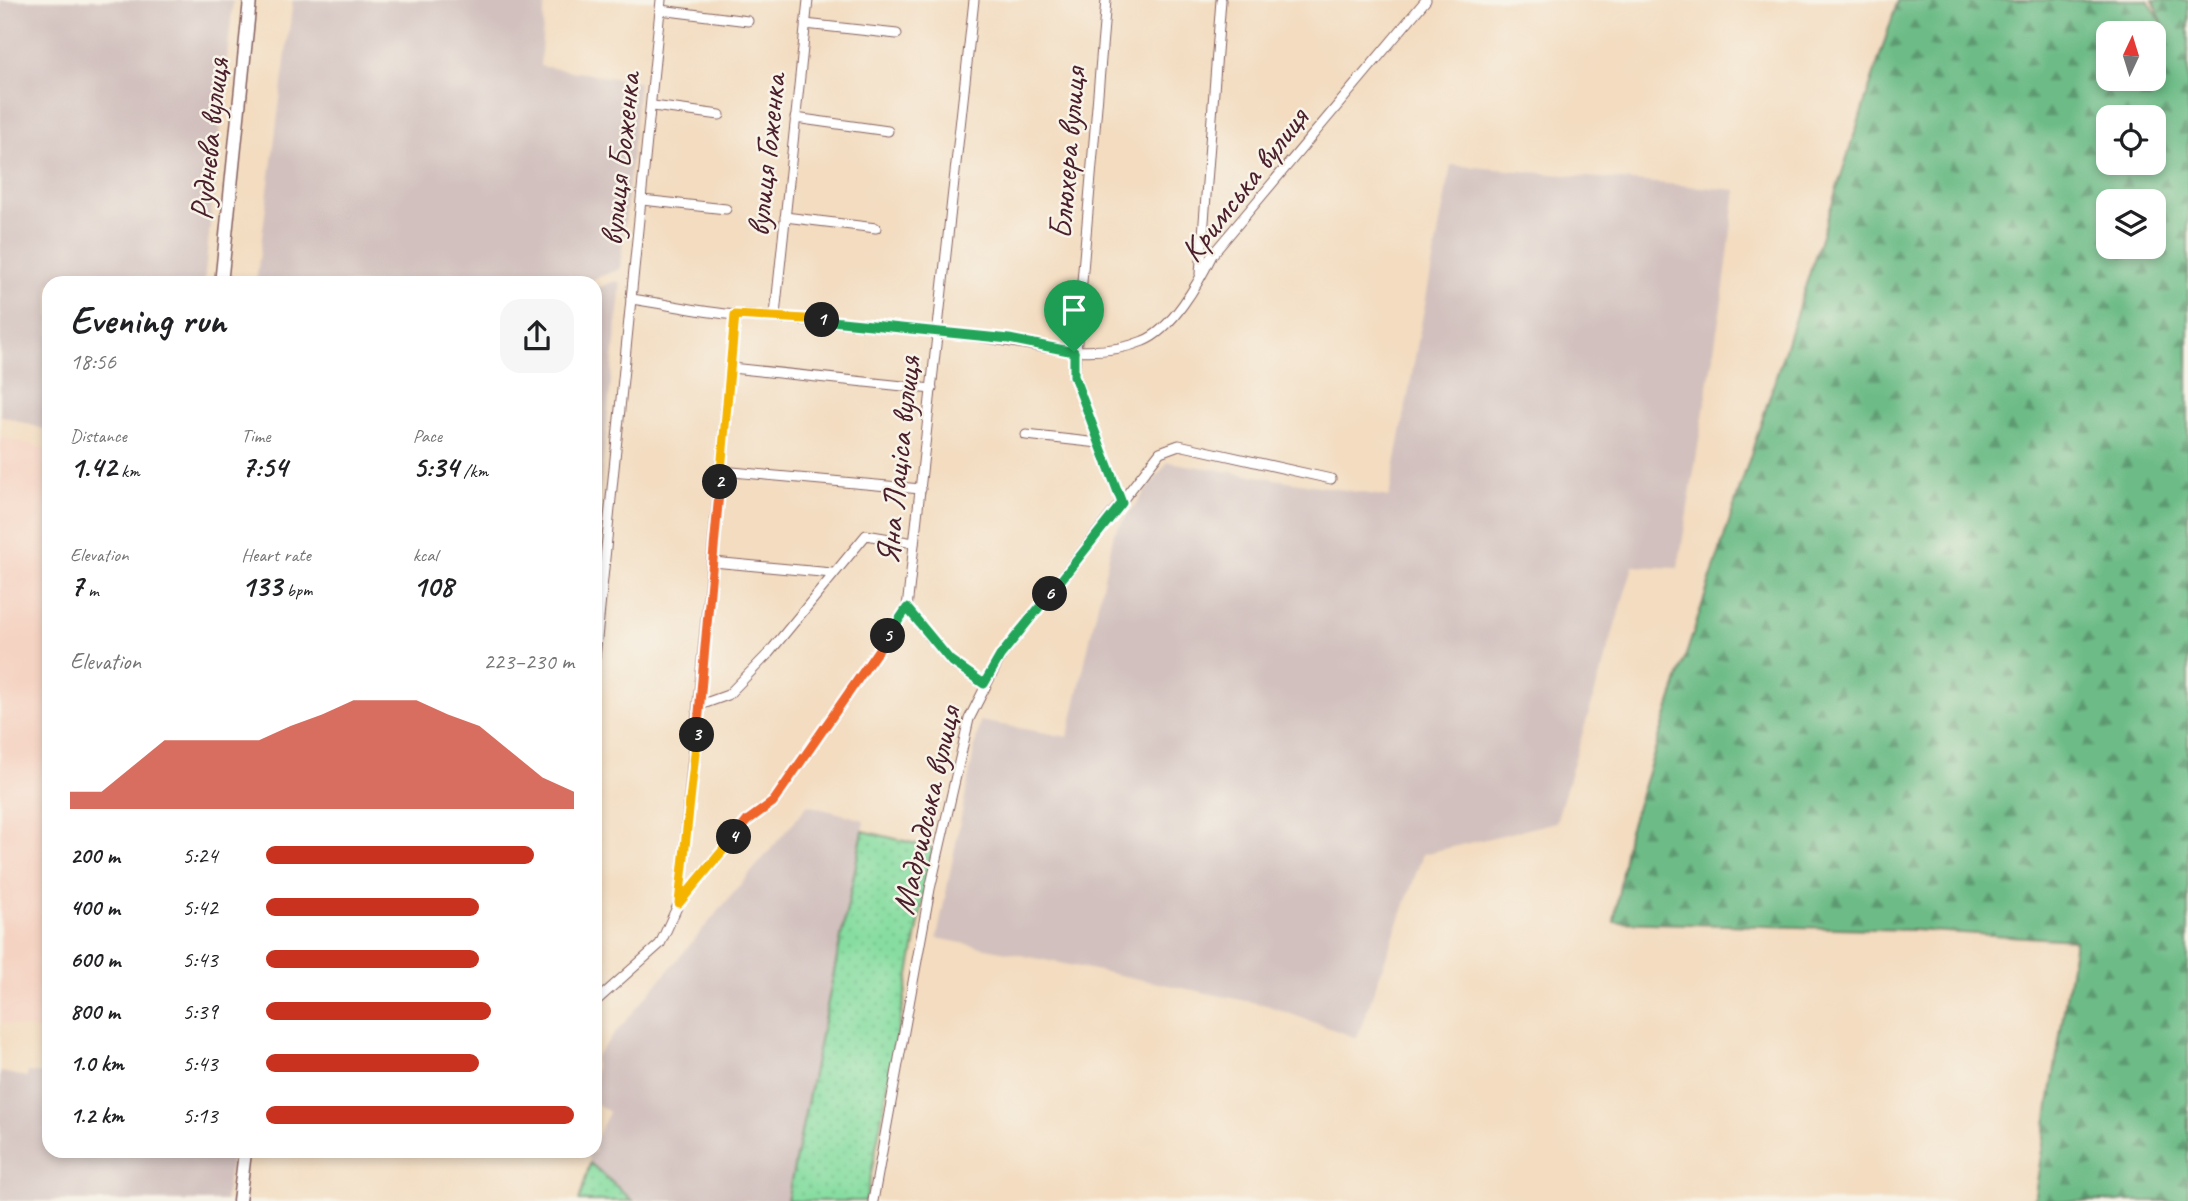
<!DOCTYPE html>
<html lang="en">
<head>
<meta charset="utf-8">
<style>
  :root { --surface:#fff; --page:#f6f6f6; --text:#202124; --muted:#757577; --accent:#c8321e }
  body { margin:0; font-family:Caveat,sans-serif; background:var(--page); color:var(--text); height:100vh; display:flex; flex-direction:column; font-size:26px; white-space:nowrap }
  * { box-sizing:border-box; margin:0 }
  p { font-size:23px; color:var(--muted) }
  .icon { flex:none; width:38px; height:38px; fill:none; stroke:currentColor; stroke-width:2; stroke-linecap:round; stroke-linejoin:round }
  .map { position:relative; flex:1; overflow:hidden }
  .drawer { position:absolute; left:42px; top:276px; width:560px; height:882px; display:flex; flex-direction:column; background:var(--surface); border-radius:21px; box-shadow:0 4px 10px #0003 }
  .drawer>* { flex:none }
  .needle { width:46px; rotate:4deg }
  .buttons { position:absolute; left:2096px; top:21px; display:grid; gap:14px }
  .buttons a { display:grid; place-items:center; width:70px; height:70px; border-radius:14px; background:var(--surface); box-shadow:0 4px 10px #0003; font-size:35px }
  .pin { position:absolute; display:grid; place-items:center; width:60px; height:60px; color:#fff; margin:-72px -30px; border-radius:50% 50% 50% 0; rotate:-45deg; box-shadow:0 0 7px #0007 }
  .pin .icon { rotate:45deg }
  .km { position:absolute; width:35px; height:35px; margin:-18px; border-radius:50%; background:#222; color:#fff; font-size:19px; line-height:35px; text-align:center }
  .round { display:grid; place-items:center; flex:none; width:74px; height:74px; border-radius:21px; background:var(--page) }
  .overview { display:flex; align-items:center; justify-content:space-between; height:119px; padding:0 28px }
  h1 { font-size:38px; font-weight:700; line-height:52px }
  .metrics { display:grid; grid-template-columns:repeat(3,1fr); gap:10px; height:119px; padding:7px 28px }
  .metrics div { display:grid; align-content:center }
  .metrics b { font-size:30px; font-weight:700 }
  .metrics small { font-size:19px; font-weight:400 }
  .metrics p { font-size:19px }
  .chart { height:196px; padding:14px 28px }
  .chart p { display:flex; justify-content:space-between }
  .chart svg { width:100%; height:126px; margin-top:7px; fill:var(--accent); opacity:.7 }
  ul { padding:0 28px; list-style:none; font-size:23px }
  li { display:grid; grid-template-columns:112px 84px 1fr; align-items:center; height:52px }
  li i { height:18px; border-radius:9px; background:var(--accent) }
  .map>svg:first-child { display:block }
  .built { fill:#f5d3c2 }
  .industrial { fill:#d1c0bd }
  .grass { fill:url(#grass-dots); stroke:#687e66; stroke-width:2 }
  .forest { fill:url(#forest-firs); stroke:#5c6e59; stroke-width:2; fill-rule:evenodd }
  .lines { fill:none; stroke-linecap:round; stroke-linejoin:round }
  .street-casing { stroke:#85615f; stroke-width:11 }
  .secondary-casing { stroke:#85615f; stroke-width:15 }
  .street { stroke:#fff; stroke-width:9 }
  .secondary { stroke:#fff; stroke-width:12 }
  .split-1-casing { stroke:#fff; stroke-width:14 }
  .split-2-casing { stroke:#fff; stroke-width:14 }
  .split-3-casing { stroke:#fff; stroke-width:14 }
  .split-4-casing { stroke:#fff; stroke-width:14 }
  .split-5-casing { stroke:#fff; stroke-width:14 }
  .split-6-casing { stroke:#fff; stroke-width:14 }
  .split-7-casing { stroke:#fff; stroke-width:14 }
  .split-1 { stroke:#22a559; stroke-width:9 }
  .split-2 { stroke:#f5b400; stroke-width:9 }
  .split-3 { stroke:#f0652b; stroke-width:9 }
  .split-4 { stroke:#f5b400; stroke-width:9 }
  .split-5 { stroke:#f0652b; stroke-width:9 }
  .split-6 { stroke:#22a559; stroke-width:9 }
  .split-7 { stroke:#22a559; stroke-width:9 }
  .labels { text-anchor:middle; stroke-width:5; stroke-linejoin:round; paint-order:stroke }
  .street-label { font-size:33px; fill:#4a1f2b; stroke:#f7f3e8 }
</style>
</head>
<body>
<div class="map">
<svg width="2188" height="1201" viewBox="0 0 2188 1201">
  <defs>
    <pattern id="grass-dots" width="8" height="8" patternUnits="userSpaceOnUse" patternTransform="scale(1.75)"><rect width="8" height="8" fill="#87dda1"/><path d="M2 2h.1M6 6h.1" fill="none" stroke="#76bd8b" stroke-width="1.8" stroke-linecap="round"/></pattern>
    <pattern id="forest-firs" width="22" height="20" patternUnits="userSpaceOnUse" patternTransform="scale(1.75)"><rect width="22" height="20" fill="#6dbc87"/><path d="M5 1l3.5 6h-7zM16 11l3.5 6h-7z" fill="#5c986f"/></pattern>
  </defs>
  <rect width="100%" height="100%" fill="#f7f3e8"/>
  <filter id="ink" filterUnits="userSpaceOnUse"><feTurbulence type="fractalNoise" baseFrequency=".0143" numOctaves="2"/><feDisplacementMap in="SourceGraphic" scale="14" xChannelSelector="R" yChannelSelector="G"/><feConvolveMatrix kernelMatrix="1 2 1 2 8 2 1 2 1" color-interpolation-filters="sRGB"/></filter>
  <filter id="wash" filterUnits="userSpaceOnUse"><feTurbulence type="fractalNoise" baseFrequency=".00686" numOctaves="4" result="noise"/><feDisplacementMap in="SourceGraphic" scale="28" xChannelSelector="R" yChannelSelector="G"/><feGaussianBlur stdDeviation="1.57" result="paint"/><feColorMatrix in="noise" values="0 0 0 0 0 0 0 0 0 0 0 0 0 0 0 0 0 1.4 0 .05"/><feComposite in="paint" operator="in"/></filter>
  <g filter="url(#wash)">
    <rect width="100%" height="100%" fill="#f3dcc0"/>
    <path class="built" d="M 0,437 L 49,449 L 49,1032 L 0,1023 Z"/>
    <g class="industrial">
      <path d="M 0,0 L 233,0 L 204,283 L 49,284 L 49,431 L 0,415 Z"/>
      <path d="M 293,0 L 545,0 L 540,66 L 639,82 L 620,269 L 581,284 L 256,283 Z"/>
      <path d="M 1451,165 L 1736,190 L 1723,295 L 1678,568 L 1633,566 L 1556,822 L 1423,854 L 1357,1038 L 1266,1005 L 937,938 L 980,721 L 1068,737 L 1114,533 L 1168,462 L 1389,497 Z"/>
      <path d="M 615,281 L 621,282 L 595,537 L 595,289 Z"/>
      <path d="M 808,805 L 864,820 L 863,831 L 787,1201 L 633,1201 L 590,1163 L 588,1154 L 595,1152 L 595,1141 L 609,1112 L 595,1103 L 595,1057 Z"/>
      <path d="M 0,1072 L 27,1077 L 28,1072 L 49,1075 L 49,1152 L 232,1152 L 225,1201 L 0,1201 Z"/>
    </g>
    <g class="grass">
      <path d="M 863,831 L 933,848 L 866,1201 L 787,1201 Z"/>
      <path d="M 590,1163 L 633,1201 L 579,1201 Z"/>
    </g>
    <path class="forest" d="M 1898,0 L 2148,0 L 2164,27 L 2153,0 L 2188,0 L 2188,1201 L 2034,1201 L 2075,940 L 1913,930 L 1614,922 L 1628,834 ZM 2109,33 L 2154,33 L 2154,79 L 2109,79 ZM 2154,117 L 2154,163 L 2109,163 L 2109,117 ZM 2109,201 L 2154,201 L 2154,247 L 2109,247 Z"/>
  </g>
  <g filter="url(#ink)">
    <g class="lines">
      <g class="street-casing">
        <g id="street">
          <path d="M 974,0 L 907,608 L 950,661 L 984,684"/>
          <path d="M 1106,0 L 1074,376 L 1122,503"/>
          <path d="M 660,10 L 748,21"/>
          <path d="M 805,24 L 897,34"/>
          <path d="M 653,106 L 720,115"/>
          <path d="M 795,118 L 888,131"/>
          <path d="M 642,200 L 726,209"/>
          <path d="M 785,217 L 876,228"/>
          <path d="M 1200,274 L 1221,0"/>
          <path d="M 631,299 C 666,304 701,312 736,315 C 811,320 885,326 959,334 C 1016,340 1089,364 1143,341 C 1172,330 1199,282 1212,255 L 1426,0"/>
          <path d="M 775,315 L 808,0"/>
          <path d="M 731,368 L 932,389"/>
          <path d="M 1026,435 L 1099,443"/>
          <path d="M 721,471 L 921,489"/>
          <path d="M 713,562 L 832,573"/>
          <path d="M 595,658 L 661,0"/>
          <path d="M 700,705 L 728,695 L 768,654 L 866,535 L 914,543"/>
          <path d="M 679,903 L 735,315"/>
          <path d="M 595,1002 L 660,944 L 679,903 L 747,821 L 773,802 L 907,608"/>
          <path d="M 873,1201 L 930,889 L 969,719 L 1001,656 L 1160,452 L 1179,445 L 1331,479"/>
        </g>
      </g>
      <g class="secondary-casing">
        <g id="secondary">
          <path d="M 221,284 L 250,0"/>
          <path d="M 239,1201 L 245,1152"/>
        </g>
      </g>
      <use href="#street" class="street"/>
      <use href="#secondary" class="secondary"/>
    </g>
  </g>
  <g class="lines" filter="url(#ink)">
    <g class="split-1-casing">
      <path id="split-1" d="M 822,320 L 1009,339 L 1074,352"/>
    </g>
    <g class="split-2-casing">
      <path id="split-2" d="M 720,482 L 735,315 L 822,320"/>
    </g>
    <g class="split-3-casing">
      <path id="split-3" d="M 697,735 L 720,482"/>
    </g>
    <g class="split-4-casing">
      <path id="split-4" d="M 697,735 L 679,903 L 734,837"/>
    </g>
    <g class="split-5-casing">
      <path id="split-5" d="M 734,837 L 747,821 L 773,802 L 888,636"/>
    </g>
    <g class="split-6-casing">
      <path id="split-6" d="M 888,636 L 907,608 L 950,660 L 984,684 L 1000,656 L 1050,594"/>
    </g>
    <g class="split-7-casing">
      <path id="split-7" d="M 1050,594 L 1122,503 L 1074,376 L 1074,352"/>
    </g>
    <use href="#split-1" class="split-1"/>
    <use href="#split-2" class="split-2"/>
    <use href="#split-3" class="split-3"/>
    <use href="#split-4" class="split-4"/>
    <use href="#split-5" class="split-5"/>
    <use href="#split-6" class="split-6"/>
    <use href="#split-7" class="split-7"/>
  </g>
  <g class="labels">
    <g class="street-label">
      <text transform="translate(208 139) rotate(-84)" y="12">Руднєва вулиця</text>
      <text transform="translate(1066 153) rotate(-85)" y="12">Блюхера вулиця</text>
      <text transform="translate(765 155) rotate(-84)" y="12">вулиця Гоженка</text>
      <text transform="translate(619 159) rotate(-84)" y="12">вулиця Боженка</text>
      <text transform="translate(1243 184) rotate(-52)" y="12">Кримська вулиця</text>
      <text transform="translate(897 460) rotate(-84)" y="12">Яна Лаціса вулиця</text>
      <text transform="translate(925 810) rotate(-77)" y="12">Мадридська вулиця</text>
    </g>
  </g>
</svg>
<div class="buttons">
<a><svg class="needle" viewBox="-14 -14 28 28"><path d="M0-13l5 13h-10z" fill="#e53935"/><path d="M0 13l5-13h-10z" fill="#757577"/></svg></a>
<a><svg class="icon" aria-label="locate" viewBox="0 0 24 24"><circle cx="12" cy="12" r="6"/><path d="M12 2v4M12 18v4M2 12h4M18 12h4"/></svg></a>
<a><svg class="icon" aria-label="layers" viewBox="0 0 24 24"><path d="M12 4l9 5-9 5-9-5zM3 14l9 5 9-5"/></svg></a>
</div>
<div class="pin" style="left:1074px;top:352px;background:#1e9e55"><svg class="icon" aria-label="arrive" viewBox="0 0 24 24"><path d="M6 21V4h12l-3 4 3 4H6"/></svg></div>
<b class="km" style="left:822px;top:320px">1</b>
<b class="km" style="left:720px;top:482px">2</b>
<b class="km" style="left:697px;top:735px">3</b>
<b class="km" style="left:734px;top:837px">4</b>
<b class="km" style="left:888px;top:636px">5</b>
<b class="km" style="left:1050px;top:594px">6</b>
<section class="drawer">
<div class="overview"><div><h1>Evening run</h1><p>18:56</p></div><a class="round"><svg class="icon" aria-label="share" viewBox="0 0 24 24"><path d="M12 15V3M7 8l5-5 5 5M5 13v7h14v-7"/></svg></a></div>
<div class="metrics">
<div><p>Distance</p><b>1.42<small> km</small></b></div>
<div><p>Time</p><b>7:54</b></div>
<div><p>Pace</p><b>5:34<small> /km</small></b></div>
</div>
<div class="metrics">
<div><p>Elevation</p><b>7<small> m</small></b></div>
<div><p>Heart rate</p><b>133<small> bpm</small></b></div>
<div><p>kcal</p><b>108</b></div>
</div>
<div class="chart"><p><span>Elevation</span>223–230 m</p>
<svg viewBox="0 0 160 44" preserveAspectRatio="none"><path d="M0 44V38L10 38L20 29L30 20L40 20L50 20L60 20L70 15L80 11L90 6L100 6L110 6L120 11L130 15L140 24L150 33L160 38V44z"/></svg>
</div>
<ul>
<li><b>200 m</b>5:24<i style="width:87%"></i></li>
<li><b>400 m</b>5:42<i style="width:69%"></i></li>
<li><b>600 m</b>5:43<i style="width:69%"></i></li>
<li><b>800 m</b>5:39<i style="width:73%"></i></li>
<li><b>1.0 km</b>5:43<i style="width:69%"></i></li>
<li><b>1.2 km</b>5:13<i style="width:100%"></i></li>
</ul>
</section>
</div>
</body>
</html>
